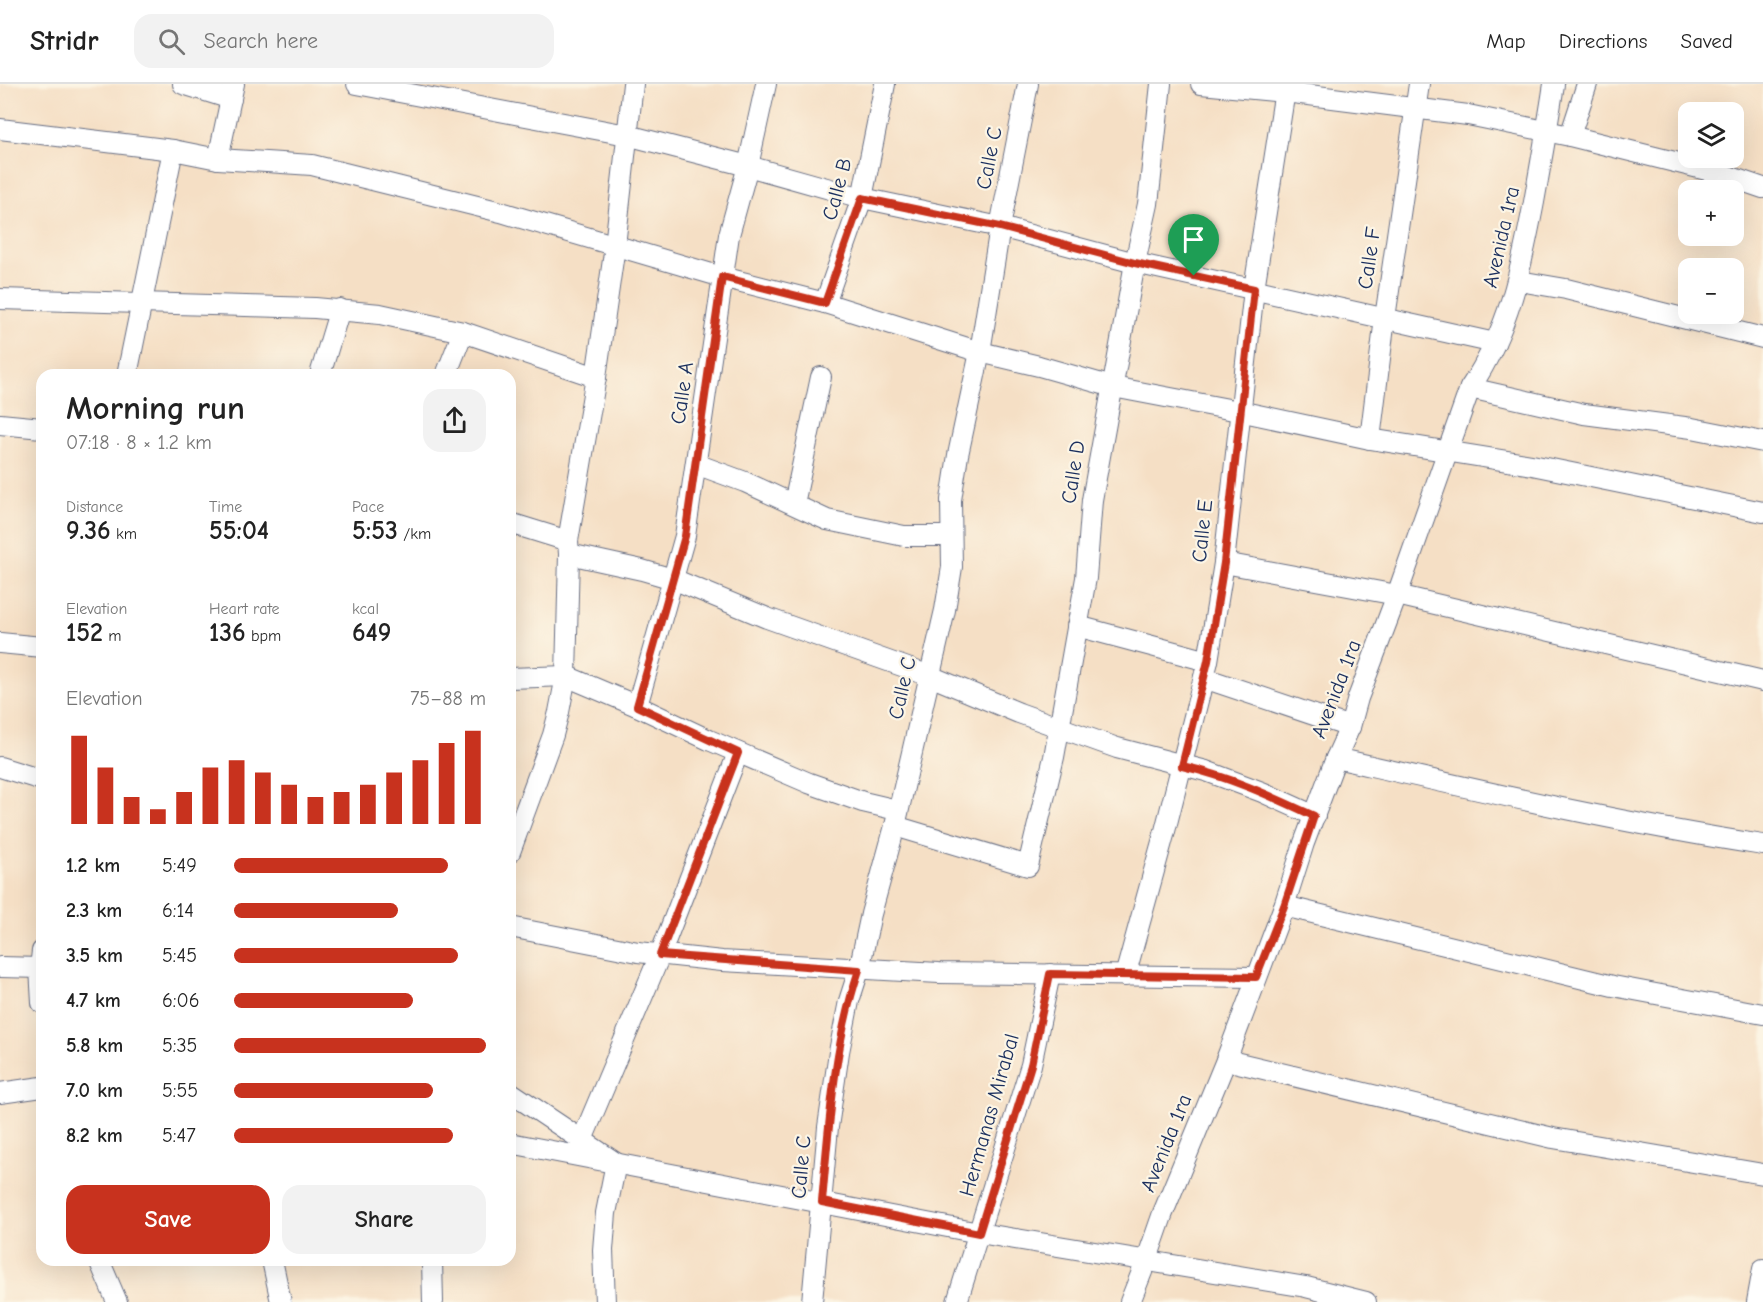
<!DOCTYPE html>
<html lang="en">
<head>
<meta charset="utf-8">
<style>
  :root { --surface:#fff; --page:#f2f2f2; --text:#222; --muted:#767676; --line:#e0e0e0; --accent:#c8321e }
  body { margin:0; font-family:"Comic Neue",sans-serif; background:var(--page); color:var(--text); height:100vh; display:flex; flex-direction:column; font-size:22px; white-space:nowrap }
  * { box-sizing:border-box; margin:0 }
  p { font-size:20px; color:var(--muted) }
  .icon { flex:none; width:33px; height:33px; fill:none; stroke:currentColor; stroke-width:2; stroke-linecap:round; stroke-linejoin:round }
  .map { position:relative; flex:1; overflow:hidden }
  .sheet { position:absolute; left:36px; top:285px; width:480px; height:897px; display:flex; flex-direction:column; background:var(--surface); border-radius:18px; box-shadow:0 6px 24px #0002 }
  .sheet>* { flex:none }
  .buttons { position:absolute; left:1678px; top:18px; display:grid; gap:12px }
  .buttons a { display:grid; place-items:center; width:66px; height:66px; border-radius:12px; background:var(--surface); box-shadow:0 6px 24px #0002; font-size:30px }
  .pin { position:absolute; display:grid; place-items:center; width:51px; height:51px; color:#fff; margin:-62px -26px; border-radius:50% 50% 50% 0; rotate:-45deg; box-shadow:0 0 6px #0007 }
  .pin .icon { rotate:45deg }
  .round { display:grid; place-items:center; flex:none; width:63px; height:63px; border-radius:18px; background:var(--page) }
  .headline { display:flex; align-items:center; justify-content:space-between; height:102px; padding:0 30px }
  h1 { font-size:33px; font-weight:700; line-height:45px }
  .metrics { display:grid; grid-template-columns:repeat(3,1fr); gap:9px; height:102px; padding:6px 30px }
  .metrics div { display:grid; align-content:center }
  .metrics b { font-size:26px; font-weight:700 }
  .metrics small { font-size:16px; font-weight:400 }
  .metrics p { font-size:16px }
  .chart { height:168px; padding:12px 30px }
  .chart p { display:flex; justify-content:space-between }
  .chart svg { width:100%; height:108px; margin-top:6px; stroke:var(--accent); stroke-width:6 }
  .action { display:flex; gap:12px; margin-top:auto; padding:12px 30px }
  .action a { flex:1; height:69px; border-radius:18px; background:var(--accent); color:#fff; font-size:24px; font-weight:700; line-height:69px; text-align:center }
  .action a+a { background:var(--page); color:var(--text) }
  ul { padding:0 30px; list-style:none; font-size:20px }
  li { display:grid; grid-template-columns:96px 72px 1fr; align-items:center; height:45px }
  li i { height:15px; border-radius:8px; background:var(--accent) }
  header { display:flex; align-items:center; gap:36px; box-sizing:border-box; height:84px; padding:0 30px; background:var(--surface); border-bottom:2px solid var(--line) }
  header strong { font-size:28px }
  nav { display:flex; gap:33px; margin-inline-start:auto; font-size:21px }
  .search { width:420px; height:54px; background:var(--page); display:flex; align-items:center; gap:15px; box-sizing:border-box; padding:0 21px; border-radius:18px; color:var(--muted); font-size:22px }
  .map>svg:first-child { display:block }
  .lines { fill:none; stroke-linecap:round; stroke-linejoin:round }
  .street-casing { stroke:#676d82; stroke-width:22 }
  .street { stroke:#fff; stroke-width:20 }
  .route-casing { stroke:#fff; stroke-width:12 }
  .route { stroke:#c8321e; stroke-width:8 }
  .labels { text-anchor:middle; stroke-width:4.5; stroke-linejoin:round; paint-order:stroke }
  .street-label { font-size:21px; fill:#1b2f5e; stroke:#fcf5e5 }
</style>
</head>
<body>
<header>
<strong>Stridr</strong>
<div class="search"><svg class="icon" aria-label="search" viewBox="0 0 24 24"><circle cx="10" cy="10" r="6"/><path d="M15 15l6 6"/></svg>Search here</div>
<nav><a>Map</a><a>Directions</a><a>Saved</a></nav>
</header>
<div class="map">
<svg width="1763" height="1218" viewBox="0 0 1763 1218">
  <rect width="100%" height="100%" fill="#fcf5e5"/>
  <filter id="ink" filterUnits="userSpaceOnUse"><feTurbulence type="fractalNoise" baseFrequency=".0167" numOctaves="2"/><feDisplacementMap in="SourceGraphic" scale="12" xChannelSelector="R" yChannelSelector="G"/><feConvolveMatrix kernelMatrix="1 2 1 2 8 2 1 2 1" color-interpolation-filters="sRGB"/></filter>
  <filter id="wash" filterUnits="userSpaceOnUse"><feTurbulence type="fractalNoise" baseFrequency=".008" numOctaves="4" result="noise"/><feDisplacementMap in="SourceGraphic" scale="24" xChannelSelector="R" yChannelSelector="G"/><feGaussianBlur stdDeviation="1.35" result="paint"/><feColorMatrix in="noise" values="0 0 0 0 0 0 0 0 0 0 0 0 0 0 0 0 0 1.4 0 .05"/><feComposite in="paint" operator="in"/></filter>
  <g filter="url(#wash)">
    <rect width="100%" height="100%" fill="#f5dfc5"/>
  </g>
  <g filter="url(#ink)">
    <g class="lines">
      <g class="street-casing">
        <g id="street">
          <path d="M 183,0 L 231,15"/>
          <path d="M 357,0 L 627,51 L 748,82 L 862,114 L 1000,143 L 1135,179 L 1495,259"/>
          <path d="M 1201,0 L 1285,8 L 1468,31 L 1570,52 L 1719,89 L 1763,104"/>
          <path d="M 0,45 L 173,66 L 218,75 L 312,81 L 501,128 L 722,193 L 825,219 L 980,268 L 1039,282 L 1113,303 L 1239,327 L 1370,355 L 1532,381 L 1763,428"/>
          <path d="M 1570,52 L 1587,0"/>
          <path d="M 218,75 L 234,0"/>
          <path d="M 1519,197 L 1566,205 L 1763,254"/>
          <path d="M 0,215 L 315,224 L 380,230 L 463,248 L 596,293"/>
          <path d="M 825,219 L 862,114 L 885,0"/>
          <path d="M 127,291 L 173,66"/>
          <path d="M 320,291 L 340,225"/>
          <path d="M 446,291 L 463,248"/>
          <path d="M 1470,304 L 1584,330 L 1692,344 L 1763,358"/>
          <path d="M 0,340 L 42,344"/>
          <path d="M 1370,355 L 1385,234 L 1419,0"/>
          <path d="M 696,380 L 745,398 L 827,436 L 904,452 L 950,452"/>
          <path d="M 794,420 L 821,293"/>
          <path d="M 510,439 L 568,457"/>
          <path d="M 569,470 L 642,486 L 673,495 L 767,534 L 930,592 L 1019,629 L 1117,664 L 1206,687 L 1262,708 L 1315,732"/>
          <path d="M 1224,479 L 1397,511 L 1763,597"/>
          <path d="M 1077,542 L 1208,577"/>
          <path d="M 0,559 L 42,563"/>
          <path d="M 510,594 L 566,592 L 637,622 L 709,656 L 809,699 L 863,718 L 897,726"/>
          <path d="M 1204,594 L 1350,643"/>
          <path d="M 637,622 L 685,452 L 729,151 L 748,82 L 766,0"/>
          <path d="M 1336,674 C 1478,706 1619,739 1763,761"/>
          <path d="M 0,683 L 42,696"/>
          <path d="M 895,742 L 1028,782 L 1054,673 L 1086,494 L 1092,416 L 1135,179 L 1148,120 L 1161,0"/>
          <path d="M 510,768 L 553,651 L 559,628 L 566,592 L 569,470 L 568,457 L 596,293 L 615,162 L 633,0"/>
          <path d="M 1284,822 L 1613,902 L 1763,930"/>
          <path d="M 510,843 L 638,868 L 722,877 L 939,889 L 1256,893"/>
          <path d="M 42,867 L 40,884 L 42,919"/>
          <path d="M 0,883 L 42,884"/>
          <path d="M 1125,892 L 1165,747 L 1208,577 L 1224,479 L 1254,205 L 1286,0"/>
          <path d="M 1226,976 L 1553,1054 L 1763,1090"/>
          <path d="M 510,1008 L 616,1079 L 606,1129 L 603,1166 L 605,1218"/>
          <path d="M 0,1009 L 42,1003"/>
          <path d="M 582,1056 L 660,871 L 738,669"/>
          <path d="M 510,1059 L 979,1149 L 1306,1203 L 1366,1218"/>
          <path d="M 99,1176 L 117,1218"/>
          <path d="M 272,1176 L 281,1218"/>
          <path d="M 432,1176 L 433,1218"/>
          <path d="M 812,1218 L 828,1043 L 839,968 L 849,917 L 859,886 L 871,830 L 895,742 L 945,526 L 952,483 L 951,416 L 958,371 L 980,268 L 1000,143 L 1028,0"/>
          <path d="M 957,1218 L 1031,981 L 1050,890"/>
          <path d="M 1130,1218 L 1147,1175 L 1163,1129 L 1226,976 L 1284,822 L 1304,759 L 1336,674 L 1350,643 L 1358,614 L 1397,511 L 1470,304 C 1509,246 1521,186 1534,118 C 1541,79 1548,40 1554,0"/>
          <path d="M 1757,1218 L 1763,1185"/>
        </g>
      </g>
      <use href="#street" class="street"/>
    </g>
  </g>
  <g class="lines" filter="url(#ink)">
    <g class="route-casing">
      <path id="route" d="M 862,114 L 1000,143 L 1135,179 L 1254,205 L 1224,479 L 1208,577 L 1182,682 C 1228,692 1271,712 1314,732 L 1284,822 L 1256,893 L 1050,890 L 1031,981 L 979,1149 L 822,1118 C 829,1040 834,960 859,886 L 660,871 L 738,669 L 637,622 L 685,452 L 722,193 L 825,219 Z"/>
    </g>
    <use href="#route" class="route"/>
  </g>
  <g class="labels">
    <g class="street-label">
      <text transform="translate(989 74) rotate(-79)" y="7">Calle C</text>
      <text transform="translate(837 105) rotate(-75)" y="7">Calle B</text>
      <text transform="translate(1501 153) rotate(-77)" y="7">Avenida 1ra</text>
      <text transform="translate(1369 174) rotate(-82)" y="7">Calle F</text>
      <text transform="translate(682 309) rotate(-82)" y="7">Calle A</text>
      <text transform="translate(1073 388) rotate(-81)" y="7">Calle D</text>
      <text transform="translate(1202 447) rotate(-84)" y="7">Calle E</text>
      <text transform="translate(902 604) rotate(-77)" y="7">Calle C</text>
      <text transform="translate(1336 605) rotate(-69)" y="7">Avenida 1ra</text>
      <text transform="translate(989 1031) rotate(-74)" y="7">Hermanas Mirabal</text>
      <text transform="translate(1166 1059) rotate(-68)" y="7">Avenida 1ra</text>
      <text transform="translate(801 1083) rotate(-85)" y="7">Calle C</text>
    </g>
  </g>
</svg>
<div class="buttons">
<a><svg class="icon" aria-label="layers" viewBox="0 0 24 24"><path d="M12 4l9 5-9 5-9-5zM3 14l9 5 9-5"/></svg></a>
<a>+</a>
<a>−</a>
</div>
<div class="pin" style="left:1194px;top:192px;background:#1e9e55"><svg class="icon" aria-label="arrive" viewBox="0 0 24 24"><path d="M6 21V4h12l-3 4 3 4H6"/></svg></div>
<section class="sheet">
<div class="headline"><div><h1>Morning run</h1><p>07:18 · 8 × 1.2 km</p></div><a class="round"><svg class="icon" aria-label="share" viewBox="0 0 24 24"><path d="M12 15V3M7 8l5-5 5 5M5 13v7h14v-7"/></svg></a></div>
<div class="metrics">
<div><p>Distance</p><b>9.36<small> km</small></b></div>
<div><p>Time</p><b>55:04</b></div>
<div><p>Pace</p><b>5:53<small> /km</small></b></div>
</div>
<div class="metrics">
<div><p>Elevation</p><b>152<small> m</small></b></div>
<div><p>Heart rate</p><b>136<small> bpm</small></b></div>
<div><p>kcal</p><b>649</b></div>
</div>
<div class="chart"><p><span>Elevation</span>75–88 m</p>
<svg viewBox="0 0 160 44" preserveAspectRatio="none"><path d="M5 44V8M15 44V21M25 44V33M35 44V38M45 44V31M55 44V21M65 44V18M75 44V23M85 44V28M95 44V33M105 44V31M115 44V28M125 44V23M135 44V18M145 44V11M155 44V6"/></svg>
</div>
<ul>
<li><b>1.2 km</b>5:49<i style="width:85%"></i></li>
<li><b>2.3 km</b>6:14<i style="width:65%"></i></li>
<li><b>3.5 km</b>5:45<i style="width:89%"></i></li>
<li><b>4.7 km</b>6:06<i style="width:71%"></i></li>
<li><b>5.8 km</b>5:35<i style="width:100%"></i></li>
<li><b>7.0 km</b>5:55<i style="width:79%"></i></li>
<li><b>8.2 km</b>5:47<i style="width:87%"></i></li>
</ul>
<div class="action"><a>Save</a><a>Share</a></div>
</section>
</div>
</body>
</html>
